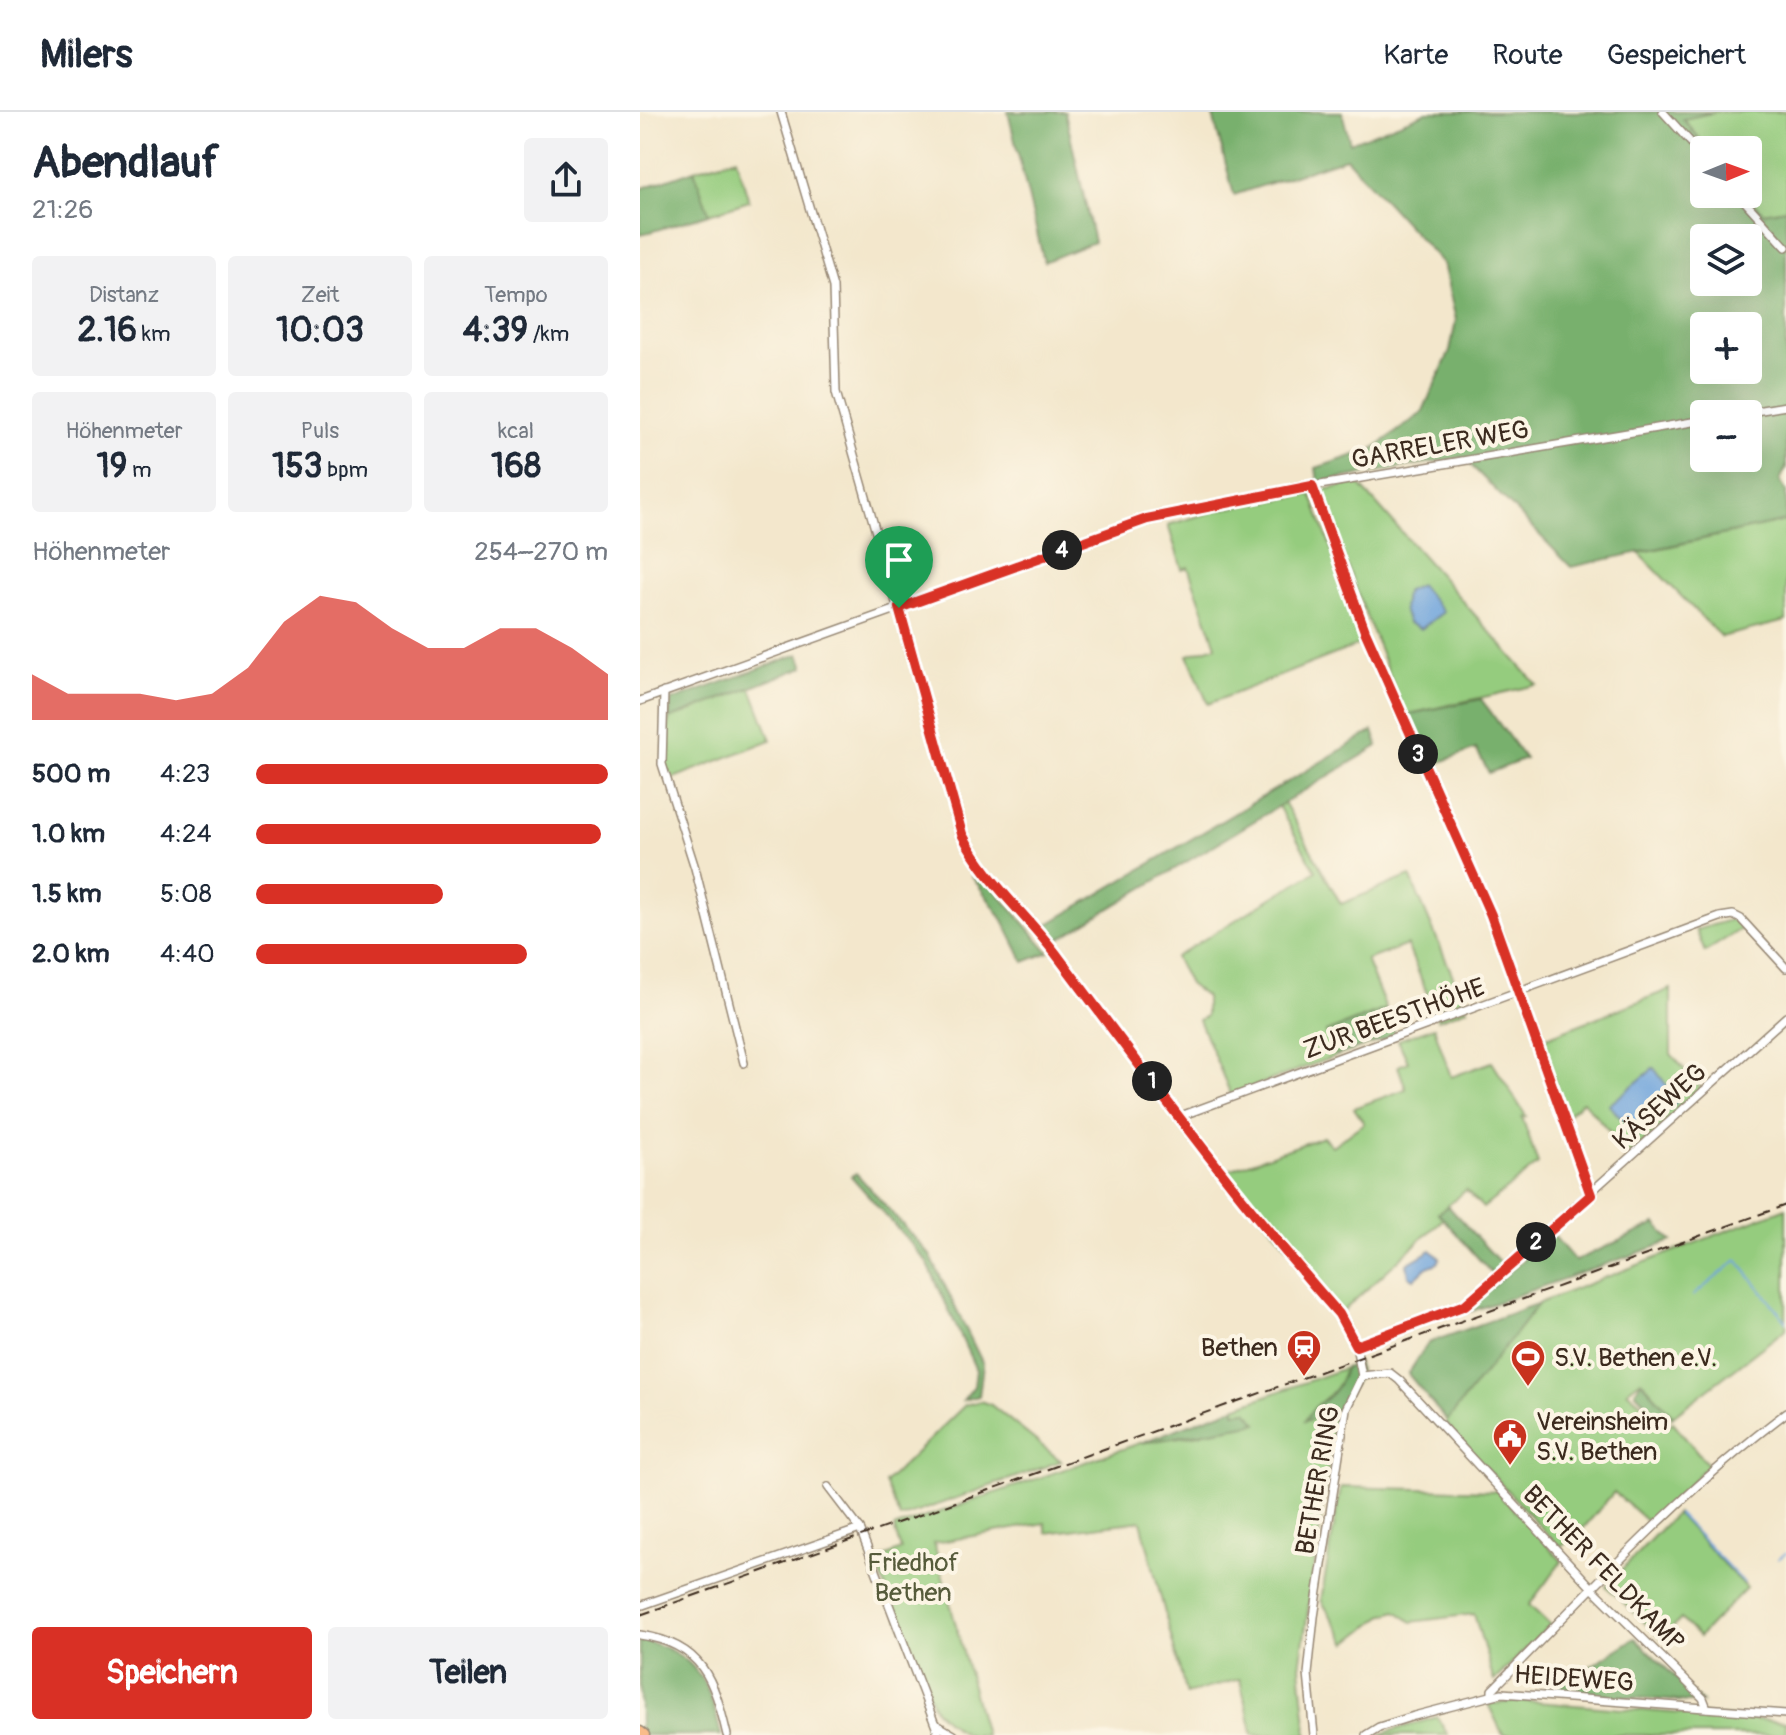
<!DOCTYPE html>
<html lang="de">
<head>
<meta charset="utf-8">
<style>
  :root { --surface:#fff; --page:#f2f2f3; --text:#1f2937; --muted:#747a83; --line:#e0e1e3; --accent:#d93025 }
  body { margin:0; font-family:Pangolin,sans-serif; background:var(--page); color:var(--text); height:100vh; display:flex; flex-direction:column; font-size:30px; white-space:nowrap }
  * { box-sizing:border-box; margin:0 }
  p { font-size:26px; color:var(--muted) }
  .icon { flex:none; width:44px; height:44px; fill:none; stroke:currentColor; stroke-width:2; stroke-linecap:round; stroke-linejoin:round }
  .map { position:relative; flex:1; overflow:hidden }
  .details { display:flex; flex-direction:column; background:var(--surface); width:640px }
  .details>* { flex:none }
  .needle { width:52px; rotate:89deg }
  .controls { position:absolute; left:1050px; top:24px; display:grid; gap:16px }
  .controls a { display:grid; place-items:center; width:72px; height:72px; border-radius:8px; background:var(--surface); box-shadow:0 8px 32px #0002; font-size:40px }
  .pin { position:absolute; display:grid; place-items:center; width:68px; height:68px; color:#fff; margin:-82px -34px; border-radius:50% 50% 50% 0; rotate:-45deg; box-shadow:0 0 8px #0007 }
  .pin .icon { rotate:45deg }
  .km { position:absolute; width:40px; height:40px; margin:-20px; border-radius:50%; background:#222; color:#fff; font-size:22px; line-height:40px; text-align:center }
  .round { display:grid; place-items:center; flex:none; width:84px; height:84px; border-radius:8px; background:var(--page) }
  .head { display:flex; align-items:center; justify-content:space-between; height:136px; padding:0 32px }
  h1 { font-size:44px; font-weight:700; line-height:60px }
  .stats { display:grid; grid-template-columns:repeat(3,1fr); gap:12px; height:136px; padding:8px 32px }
  .stats div { display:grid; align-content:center; border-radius:8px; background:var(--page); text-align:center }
  .stats b { font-size:34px; font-weight:700 }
  .stats small { font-size:22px; font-weight:400 }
  .stats p { font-size:22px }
  .chart { height:224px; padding:16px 32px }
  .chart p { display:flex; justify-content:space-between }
  .chart svg { width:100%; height:144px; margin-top:8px; fill:var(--accent); opacity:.7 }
  .primary-button { display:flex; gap:16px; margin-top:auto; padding:16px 32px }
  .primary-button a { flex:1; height:92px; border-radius:8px; background:var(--accent); color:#fff; font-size:32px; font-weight:700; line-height:92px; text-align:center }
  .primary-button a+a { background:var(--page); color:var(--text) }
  ul { padding:0 32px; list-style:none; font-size:26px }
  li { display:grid; grid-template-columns:128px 96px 1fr; align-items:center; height:60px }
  li i { height:20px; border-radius:10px; background:var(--accent) }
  header { display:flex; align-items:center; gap:48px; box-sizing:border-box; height:112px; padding:0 40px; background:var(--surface); border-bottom:2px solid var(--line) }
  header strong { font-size:38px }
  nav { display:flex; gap:44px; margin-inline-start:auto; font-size:28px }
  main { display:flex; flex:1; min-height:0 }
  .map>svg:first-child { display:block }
  .green { fill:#95cc7e; stroke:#687b4e; stroke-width:2 }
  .forest { fill:#78b06d; stroke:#5a6d46; stroke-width:2; fill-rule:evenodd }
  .water { fill:#6fa4dc; stroke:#55677d; stroke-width:2 }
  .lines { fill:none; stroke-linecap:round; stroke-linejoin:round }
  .stream { stroke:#6fa4dc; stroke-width:2 }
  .minor-casing { stroke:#978875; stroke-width:10 }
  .highway-casing { stroke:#978875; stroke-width:13 }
  .minor { stroke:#fff; stroke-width:7 }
  .highway { stroke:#f9bc8a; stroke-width:10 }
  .rail { stroke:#3b2a1e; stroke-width:2; stroke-dasharray:12 6; stroke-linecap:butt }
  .route-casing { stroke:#fff; stroke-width:16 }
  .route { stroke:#d93025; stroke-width:10 }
  .labels { text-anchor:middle; stroke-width:8; stroke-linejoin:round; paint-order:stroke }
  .street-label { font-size:26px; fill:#3b2a1e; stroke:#fcf5e5 }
  .poi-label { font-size:26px; fill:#3b2a1e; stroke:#fcf5e5; text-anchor:start }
  .park-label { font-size:26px; fill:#565b3b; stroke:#fcf5e5 }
</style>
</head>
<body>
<header>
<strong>Milers</strong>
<nav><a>Karte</a><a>Route</a><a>Gespeichert</a></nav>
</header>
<main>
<section class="details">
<div class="head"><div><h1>Abendlauf</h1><p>21:26</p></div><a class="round"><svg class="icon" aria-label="share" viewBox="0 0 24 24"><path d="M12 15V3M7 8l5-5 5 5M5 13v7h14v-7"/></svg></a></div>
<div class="stats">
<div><p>Distanz</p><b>2.16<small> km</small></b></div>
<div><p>Zeit</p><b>10:03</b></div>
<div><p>Tempo</p><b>4:39<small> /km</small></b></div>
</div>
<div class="stats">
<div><p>Höhenmeter</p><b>19<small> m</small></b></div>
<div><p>Puls</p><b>153<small> bpm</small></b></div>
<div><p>kcal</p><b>168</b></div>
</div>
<div class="chart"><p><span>Höhenmeter</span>254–270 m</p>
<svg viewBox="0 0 160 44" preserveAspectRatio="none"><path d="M0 44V30L10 36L20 36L30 36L40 38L50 36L60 28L70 14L80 6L90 8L100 16L110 22L120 22L130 16L140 16L150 22L160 30V44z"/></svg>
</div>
<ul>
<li><b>500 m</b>4:23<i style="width:100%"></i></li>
<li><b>1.0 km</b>4:24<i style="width:98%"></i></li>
<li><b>1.5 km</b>5:08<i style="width:53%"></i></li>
<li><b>2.0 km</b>4:40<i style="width:77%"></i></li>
</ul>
<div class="primary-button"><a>Speichern</a><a>Teilen</a></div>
</section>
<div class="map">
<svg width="1146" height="1623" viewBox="0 0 1146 1623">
  <rect width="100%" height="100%" fill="#fcf5e5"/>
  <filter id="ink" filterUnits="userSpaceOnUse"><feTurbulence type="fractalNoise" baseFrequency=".0125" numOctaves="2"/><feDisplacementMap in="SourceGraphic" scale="16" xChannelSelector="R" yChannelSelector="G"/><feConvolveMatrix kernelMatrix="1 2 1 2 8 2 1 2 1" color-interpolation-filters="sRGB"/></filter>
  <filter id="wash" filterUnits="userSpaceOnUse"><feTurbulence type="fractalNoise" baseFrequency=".006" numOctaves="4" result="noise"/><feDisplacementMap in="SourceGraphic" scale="32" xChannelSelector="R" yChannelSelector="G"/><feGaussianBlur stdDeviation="1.8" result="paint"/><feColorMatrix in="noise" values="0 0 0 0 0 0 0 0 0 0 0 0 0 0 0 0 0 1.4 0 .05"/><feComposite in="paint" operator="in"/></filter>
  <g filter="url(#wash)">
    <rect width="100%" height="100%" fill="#f3e7cc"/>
    <g class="green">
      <path d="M 1075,0 L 1146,0 L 1146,97 L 1123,101 L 1106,82 L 1108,38 L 1069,38 L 1043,7 Z"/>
      <path d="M 96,46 L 109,89 L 69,102 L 54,58 Z"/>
      <path d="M 718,371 L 897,573 L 765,603 L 678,379 Z"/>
      <path d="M 671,382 L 726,530 L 568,592 L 548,543 L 576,534 L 548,455 L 542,457 L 528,413 L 582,397 Z"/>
      <path d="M 1146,409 L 1146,509 L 1081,525 L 999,441 Z"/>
      <path d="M 111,576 L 131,628 L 29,668 L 25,651 L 29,607 Z"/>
      <path d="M 644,690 L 701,792 L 770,764 L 827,897 L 798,908 L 767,833 L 726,848 L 746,897 L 686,920 L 696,944 L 591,983 L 559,908 L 566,904 L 566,885 L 549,872 L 535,845 L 676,759 L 638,694 Z"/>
      <path d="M 1093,807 L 1104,815 L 1065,840 L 1056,818 Z"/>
      <path d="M 1031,877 L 1031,942 L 1062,978 L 990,1043 L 943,989 L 927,1004 L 899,928 Z"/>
      <path d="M 794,915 L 811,965 L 852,950 L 886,1004 L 882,1005 L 898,1052 L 843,1096 L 826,1078 L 799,1101 L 803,1107 L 701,1201 L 586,1059 L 683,1025 L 692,1034 L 724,1011 L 714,996 L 766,977 L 758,954 L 768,950 L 758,928 Z"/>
      <path d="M 1146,1096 L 1146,1217 L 1033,1304 L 1001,1268 L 987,1279 L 1028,1314 L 1033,1310 L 1068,1353 L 1010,1412 L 974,1380 L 936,1425 L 919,1435 L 806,1312 L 807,1309 L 899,1191 Z"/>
      <path d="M 705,1256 C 696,1289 676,1285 667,1308 L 696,1300 L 660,1555 L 667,1623 L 613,1623 L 600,1567 L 546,1582 L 501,1409 L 407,1421 L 405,1411 L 294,1431 L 345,1623 L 328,1623 L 315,1616 L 295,1598 L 235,1449 L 261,1438 L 254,1416 L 500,1331 L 560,1322 L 595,1300 L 595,1295 Z"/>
      <path d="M 340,1289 L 351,1293 L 421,1349 L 260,1406 L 245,1371 L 325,1293 Z"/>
      <path d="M 701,1375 L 857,1379 L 922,1449 L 889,1493 L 910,1513 L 854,1569 L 834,1502 L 772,1510 L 756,1499 L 742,1504 L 707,1531 L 681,1488 Z"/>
      <path d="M 1036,1401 L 1106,1476 L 1059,1525 L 1041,1507 L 1022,1527 L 966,1474 Z"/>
      <path d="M 884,1589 L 1146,1610 L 1146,1623 L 863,1623 L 848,1592 Z"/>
      <path d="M 797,1605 L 808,1623 L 739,1623 L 741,1622 Z"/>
    </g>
    <g class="forest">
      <path d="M 368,0 L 425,0 L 454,130 L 404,150 Z"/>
      <path d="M 572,0 L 702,0 L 710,31 L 787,0 L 1075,0 L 1043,7 L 1069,38 L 1064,38 L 1064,82 L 1106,82 L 1123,101 L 1146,97 L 1146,356 L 1140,368 L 1146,380 L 1146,409 L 931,455 L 823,345 L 678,370 L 676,356 L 733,337 L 782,301 L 810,239 L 816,208 L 803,152 L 706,46 L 594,83 ZM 1064,126 L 1108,126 L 1108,170 L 1064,170 ZM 1064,214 L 1108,214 L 1108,258 L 1064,258 ZM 1064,302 L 1108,302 L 1108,346 L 1064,346 Z"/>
      <path d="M 54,58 L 69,102 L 0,123 L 0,77 Z"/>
      <path d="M 159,542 L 164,555 L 29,607 L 31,589 Z"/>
      <path d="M 841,587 L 885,647 L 849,661 L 836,637 L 787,655 L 765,603 Z"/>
      <path d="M 733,619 L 738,634 L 414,830 L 402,816 Z"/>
      <path d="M 335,754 L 409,840 L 384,850 L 363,808 L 332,764 Z"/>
      <path d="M 746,897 L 756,924 L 696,944 L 686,920 Z"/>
      <path d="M 216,1061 L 290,1143 L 343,1252 L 339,1284 L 323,1288 L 334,1274 L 336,1258 L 287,1150 L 211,1064 Z"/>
      <path d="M 808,1094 L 864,1155 L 854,1164 L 798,1101 Z"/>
      <path d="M 1016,1112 L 1032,1129 L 832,1199 L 829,1195 L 912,1122 L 935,1149 Z"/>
      <path d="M 899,1191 L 807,1309 L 768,1262 L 788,1231 Z"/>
      <path d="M 718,1251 L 719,1264 L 696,1300 L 665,1309 C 677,1285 696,1290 705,1256 Z"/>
      <path d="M 1001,1269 L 1033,1304 L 1024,1310 L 995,1280 Z"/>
      <path d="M 595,1295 L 595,1300 L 607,1299 L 618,1311 L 500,1331 Z"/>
      <path d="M 995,1526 L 1062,1591 L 912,1579 Z"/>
      <path d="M 0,1528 C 57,1540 69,1571 81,1623 L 0,1623 Z"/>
    </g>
    <g class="water">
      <path d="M 780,473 L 803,500 L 781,517 L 768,511 L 763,498 L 765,480 Z"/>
      <path d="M 1014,956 L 1038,989 L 998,1024 L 969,993 Z"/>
      <path d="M 791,1138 L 800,1146 L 798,1151 L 787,1155 L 774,1167 L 769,1164 L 767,1152 Z"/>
    </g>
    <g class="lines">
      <g class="stream">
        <path d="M 1053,1184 L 1097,1148 L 1146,1209"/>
        <path d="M 1038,1402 L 1104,1471"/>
        <path d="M 1138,1447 L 1146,1441"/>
      </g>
    </g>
  </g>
  <g filter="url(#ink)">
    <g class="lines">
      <g class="minor-casing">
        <g id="minor">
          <path d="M 141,0 L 193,175 L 196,280 L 322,722 C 347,770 387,803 419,846 C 509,967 598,1090 699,1202 L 716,1234 L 722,1264 L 706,1297 L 674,1505 L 668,1562 L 674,1623"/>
          <path d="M 1023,0 L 1064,45"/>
          <path d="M 1098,82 L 1146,135"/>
          <path d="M 1097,302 L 1146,294"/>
          <path d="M 672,374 L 725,519 L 851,803 L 951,1083"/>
          <path d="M 24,580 L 22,652 L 55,756 L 104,951"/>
          <path d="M 0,589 L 507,407 L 615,384 L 1064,308"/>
          <path d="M 538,1005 L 1080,805 L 1093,803 L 1101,807 L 1146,856"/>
          <path d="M 716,1234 L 825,1193 L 1146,905"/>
          <path d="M 722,1264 L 750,1261 L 759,1268 L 952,1476 L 1063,1586 L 1067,1596"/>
          <path d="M 188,1375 L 220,1417 L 299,1623"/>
          <path d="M 0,1494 L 220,1417"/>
          <path d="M 0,1523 C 63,1532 74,1568 87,1623"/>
          <path d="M 852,1582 L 852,1578 C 947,1482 1038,1382 1146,1301"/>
          <path d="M 297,1613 L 314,1623"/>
          <path d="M 726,1623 L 739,1615 L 774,1604 L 862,1581 L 1146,1602"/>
        </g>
      </g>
      <g class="highway-casing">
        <path id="highway" d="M 0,1620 L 4,1623"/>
      </g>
      <use href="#minor" class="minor"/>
      <use href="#highway" class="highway"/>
      <path class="rail" d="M 0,1503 L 1146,1093"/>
    </g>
  </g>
  <g class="lines" filter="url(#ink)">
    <g class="route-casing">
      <path id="route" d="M 672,374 L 725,519 L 851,803 L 951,1083 L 825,1193 L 716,1234 L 699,1202 C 599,1089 510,967 419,846 C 387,803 347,771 322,722 L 259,496 L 507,407 Z"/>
    </g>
    <use href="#route" class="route"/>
  </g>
  <defs>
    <g id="station-pin" transform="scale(1.8)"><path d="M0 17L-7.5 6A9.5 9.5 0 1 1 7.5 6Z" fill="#c8321e" stroke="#fcf5e5"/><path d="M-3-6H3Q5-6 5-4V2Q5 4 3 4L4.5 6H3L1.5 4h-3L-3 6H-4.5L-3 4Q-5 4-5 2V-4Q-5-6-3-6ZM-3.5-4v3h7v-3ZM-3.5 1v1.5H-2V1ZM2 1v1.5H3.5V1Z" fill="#fff"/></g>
    <g id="stadium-pin" transform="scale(1.8)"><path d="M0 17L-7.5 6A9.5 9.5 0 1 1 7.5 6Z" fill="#c8321e" stroke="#fcf5e5"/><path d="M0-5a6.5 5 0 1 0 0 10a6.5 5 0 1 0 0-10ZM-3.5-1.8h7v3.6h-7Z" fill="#fff"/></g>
    <g id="civic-pin" transform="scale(1.8)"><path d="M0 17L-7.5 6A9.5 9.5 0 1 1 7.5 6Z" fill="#c8321e" stroke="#fcf5e5"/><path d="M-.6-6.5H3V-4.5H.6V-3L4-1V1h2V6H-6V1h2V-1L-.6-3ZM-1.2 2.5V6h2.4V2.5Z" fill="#fff"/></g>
  </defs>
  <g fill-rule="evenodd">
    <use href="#station-pin" x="664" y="1235"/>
    <use href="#stadium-pin" x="888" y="1245"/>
    <use href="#civic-pin" x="870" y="1324"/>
  </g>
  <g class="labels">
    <g class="street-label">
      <text transform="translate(800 332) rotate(-10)" y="9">GARRELER WEG</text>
      <text transform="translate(754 906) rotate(-20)" y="9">ZUR BEESTHÖHE</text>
      <text transform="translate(1019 994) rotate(-42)" y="9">KÄSEWEG</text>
      <text transform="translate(677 1368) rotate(-80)" y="9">BETHER RING</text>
      <text transform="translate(964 1456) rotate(46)" y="9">BETHER FELDKAMP</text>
      <text transform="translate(934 1566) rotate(4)" y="9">HEIDEWEG</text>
    </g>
    <g class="poi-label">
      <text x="638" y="1244" text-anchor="end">Bethen</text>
      <text x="914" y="1254">S.V. Bethen e.V.</text>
      <text x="896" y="1318">Vereinsheim<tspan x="896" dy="30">S.V. Bethen</tspan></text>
    </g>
    <g class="park-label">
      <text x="273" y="1459">Friedhof<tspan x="273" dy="30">Bethen</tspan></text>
    </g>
  </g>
</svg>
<div class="controls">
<a><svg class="needle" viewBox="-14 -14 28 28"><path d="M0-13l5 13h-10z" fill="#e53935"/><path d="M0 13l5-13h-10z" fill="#747a83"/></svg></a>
<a><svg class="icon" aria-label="layers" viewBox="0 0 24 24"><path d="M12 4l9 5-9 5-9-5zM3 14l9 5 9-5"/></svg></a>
<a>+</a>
<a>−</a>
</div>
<div class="pin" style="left:259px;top:496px;background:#1e9e55"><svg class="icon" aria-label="arrive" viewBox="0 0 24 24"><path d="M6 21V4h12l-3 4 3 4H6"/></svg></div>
<b class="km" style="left:512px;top:969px">1</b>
<b class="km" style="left:896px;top:1130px">2</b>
<b class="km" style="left:778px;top:642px">3</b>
<b class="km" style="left:422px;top:438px">4</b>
</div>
</main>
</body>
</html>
